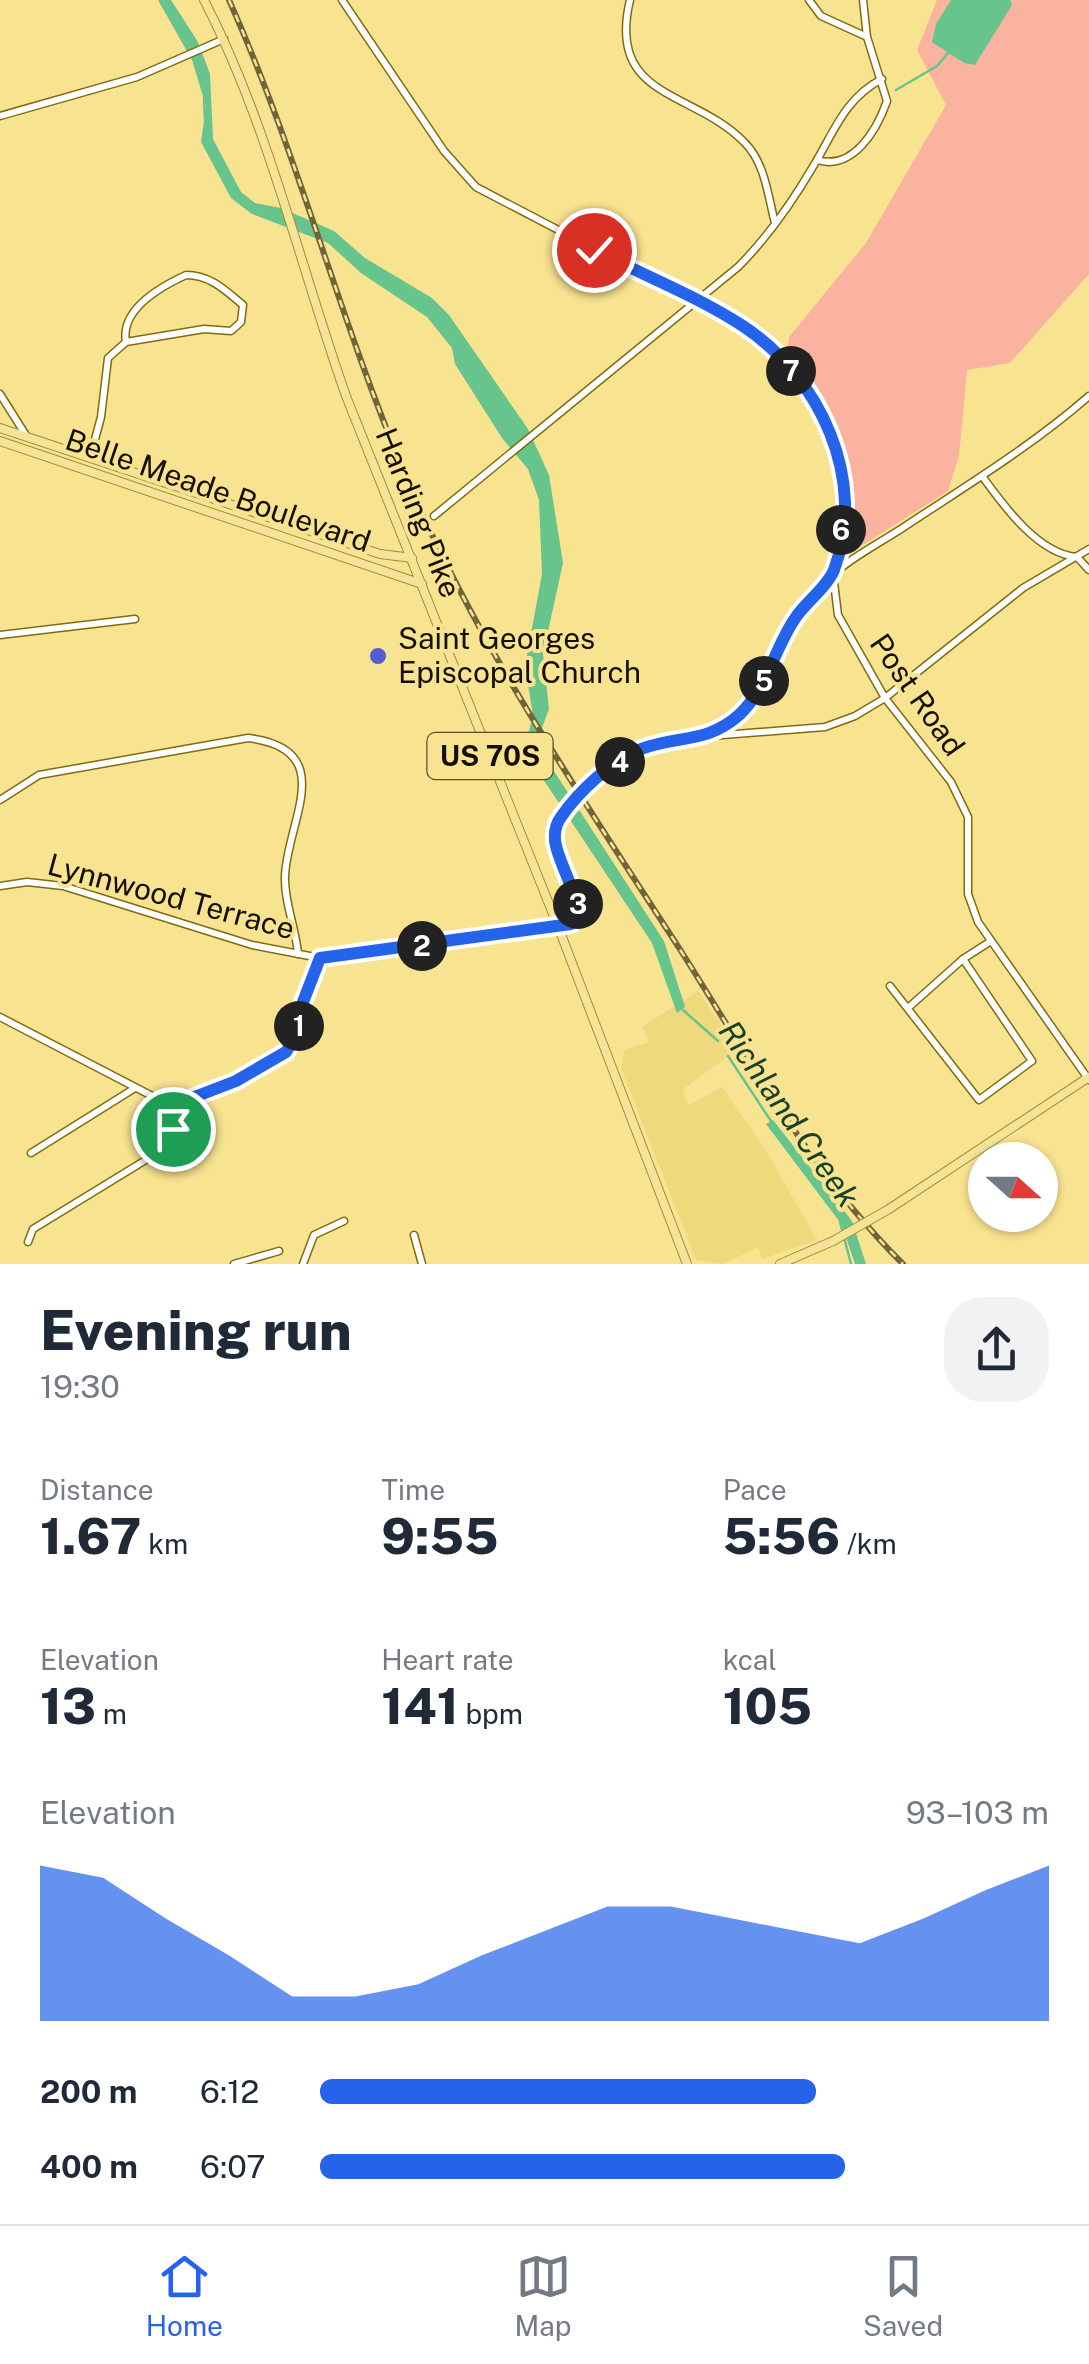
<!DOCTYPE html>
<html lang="en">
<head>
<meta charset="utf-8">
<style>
  :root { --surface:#fff; --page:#f2f2f3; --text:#1f2937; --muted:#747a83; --line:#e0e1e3; --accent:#2563eb }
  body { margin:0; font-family:"Public Sans",sans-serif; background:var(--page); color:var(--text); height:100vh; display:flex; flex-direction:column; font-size:38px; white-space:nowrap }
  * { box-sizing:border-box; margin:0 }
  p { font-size:32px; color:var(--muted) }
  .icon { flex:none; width:55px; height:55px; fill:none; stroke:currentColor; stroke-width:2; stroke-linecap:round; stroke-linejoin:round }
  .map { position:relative; height:1264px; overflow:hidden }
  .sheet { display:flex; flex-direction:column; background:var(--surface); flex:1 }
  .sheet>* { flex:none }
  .needle { width:65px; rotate:111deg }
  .tools { position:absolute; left:968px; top:1142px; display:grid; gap:20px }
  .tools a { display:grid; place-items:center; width:90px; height:90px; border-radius:50%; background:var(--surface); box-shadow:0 2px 8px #0004; font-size:50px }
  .pin { position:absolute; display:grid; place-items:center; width:85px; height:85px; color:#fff; margin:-42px; border:5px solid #fff; border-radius:50%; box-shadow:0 2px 10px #0007 }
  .km { position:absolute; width:50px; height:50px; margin:-25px; border-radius:50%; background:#222; color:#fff; font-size:28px; line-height:50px; text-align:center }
  .round { display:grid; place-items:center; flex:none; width:105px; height:105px; border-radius:40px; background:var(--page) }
  .overview { display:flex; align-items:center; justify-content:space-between; height:170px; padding:0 40px }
  h1 { font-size:55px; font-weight:800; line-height:75px }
  .stats { display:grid; grid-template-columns:repeat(3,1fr); gap:15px; height:170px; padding:10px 40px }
  .stats div { display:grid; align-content:center }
  .stats b { font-size:50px; font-weight:800 }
  .stats small { font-size:28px; font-weight:400 }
  .stats p { font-size:28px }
  .chart { height:280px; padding:20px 40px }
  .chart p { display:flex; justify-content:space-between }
  .chart svg { width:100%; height:180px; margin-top:10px; fill:var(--accent); opacity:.7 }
  ul { padding:0 40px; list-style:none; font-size:32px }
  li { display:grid; grid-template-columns:160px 120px 1fr; align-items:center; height:75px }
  li i { height:25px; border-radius:12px; background:var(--accent) }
  .tab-bar { display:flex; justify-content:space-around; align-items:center; height:140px; border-top:2px solid var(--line); background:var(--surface); font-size:28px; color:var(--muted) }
  .tab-bar a { display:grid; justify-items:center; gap:5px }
  .tab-bar .selected { color:var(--accent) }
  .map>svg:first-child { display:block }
  .built { fill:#efd97d }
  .green { fill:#f9b39f }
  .water { fill:#66c48c }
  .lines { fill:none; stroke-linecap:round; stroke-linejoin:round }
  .stream { stroke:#66c48c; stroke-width:2.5 }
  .minor-casing { stroke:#806c0f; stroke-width:9 }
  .major-casing { stroke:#a28c35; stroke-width:10 }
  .minor { stroke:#fff; stroke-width:6 }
  .major { stroke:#f5e397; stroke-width:8 }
  .rail-casing { stroke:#706439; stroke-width:6 }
  .rail { stroke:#f8e390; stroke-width:2.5; stroke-dasharray:8; stroke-linecap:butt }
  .minor-bridge-casing { stroke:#806c0f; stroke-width:9; stroke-linecap:butt }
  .major-bridge-casing { stroke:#a28c35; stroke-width:10; stroke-linecap:butt }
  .minor-bridge { stroke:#fff; stroke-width:6 }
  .major-bridge { stroke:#f5e397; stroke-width:8 }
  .route-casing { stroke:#fff; stroke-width:20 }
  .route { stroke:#2563eb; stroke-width:12 }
  .poi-dot { fill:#555bd2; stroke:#f8e390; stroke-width:4 }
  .labels { text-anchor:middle; stroke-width:8; stroke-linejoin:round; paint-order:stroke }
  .shield { fill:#f8e390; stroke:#594f2b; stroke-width:2.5 }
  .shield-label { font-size:28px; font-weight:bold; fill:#150f00 }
  .street-label { font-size:30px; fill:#150f00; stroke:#f8e390 }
  .poi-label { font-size:30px; fill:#150f00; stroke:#f8e390; text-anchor:start }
  .water-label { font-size:32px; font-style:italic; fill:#183f29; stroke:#f8e390 }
</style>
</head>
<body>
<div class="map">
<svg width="1089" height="1264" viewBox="0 0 1089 1264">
  <rect width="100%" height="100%" fill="#f8e390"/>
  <path class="built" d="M 698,991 L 738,1049 L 682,1090 L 689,1105 L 722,1087 L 765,1149 L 817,1240 L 762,1259 L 758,1248 L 722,1264 L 696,1260 L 621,1068 L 624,1050 L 649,1042 L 642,1027 Z"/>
  <path class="green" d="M 937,0 L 1089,0 L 1089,274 L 1010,363 L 967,370 L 959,456 L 948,491 L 847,555 L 849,481 L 843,454 L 831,420 L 787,352 L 789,337 L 866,243 L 946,105 L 917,50 Z"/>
  <g class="water">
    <path d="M 158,0 L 171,0 L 198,42 L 210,74 L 213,139 L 241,192 L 255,203 L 281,208 L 334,231 L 365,258 L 432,298 L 449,315 L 528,429 L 549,475 L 563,563 L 543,654 L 549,709 L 540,733 L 541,751 L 664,941 L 685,1007 L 677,1013 L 652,943 L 531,761 L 527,739 L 533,715 L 525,666 L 542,574 L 539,500 L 528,469 L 502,438 L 455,364 L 452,348 L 427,317 L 361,273 L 328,243 L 252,214 L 231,198 L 201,142 L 206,106 L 192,60 Z"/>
    <path d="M 951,0 L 1010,0 L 1012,5 L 975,65 L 964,63 L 932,42 L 936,24 Z"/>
    <path d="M 773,1120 L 852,1221 L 866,1264 L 855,1264 L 842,1225 L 766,1124 Z"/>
  </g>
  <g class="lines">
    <g class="stream">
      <path d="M 896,90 L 937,66 L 948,53"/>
      <path d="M 204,98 L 205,120"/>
      <path d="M 683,1010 L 718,1041"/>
      <path d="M 728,1056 L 771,1121"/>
      <path d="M 840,1222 L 851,1264"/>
    </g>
    <g class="minor-casing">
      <g id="minor">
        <path d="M 342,0 L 444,151 L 476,187 L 742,326 L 796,377 L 825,420 L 844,480 L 833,574 L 838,615 L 885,698 L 951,782 L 968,817 L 968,894 L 978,922 L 1089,1080"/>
        <path d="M 630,0 C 606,100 695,90 745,143 C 765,163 768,196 775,223"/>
        <path d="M 809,0 L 821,16 L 865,36"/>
        <path d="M 0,116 L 137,77 L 224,39"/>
        <path d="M 817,160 C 853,171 877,130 887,101 L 867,37 L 863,0"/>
        <path d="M 186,275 C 210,275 225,290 243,305 L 241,322 L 231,331 L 204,329 L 126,342 C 120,309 160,287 186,275 Z"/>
        <path d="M 0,394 L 27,437"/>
        <path d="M 90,458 L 101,417 L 108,358 L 126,342"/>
        <path d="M 982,476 C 1003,505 1038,554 1077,557 L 1089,570"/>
        <path d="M 434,516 L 738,267 C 768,237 793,201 814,165 C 834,132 845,98 882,79"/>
        <path d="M 0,635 L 135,619"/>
        <path d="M 711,735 C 776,687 775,630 830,577 C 851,557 882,542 907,525 C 969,484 1033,445 1089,396"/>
        <path d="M 444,757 L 484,741"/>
        <path d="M 598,777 L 643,748 L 710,736 L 825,727 L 855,716 L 885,698 L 1023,588 L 1089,549"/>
        <path d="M 0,800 L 39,775 L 248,738 C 340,749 287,821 285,876 C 284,903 296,928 298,954"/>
        <path d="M 0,886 L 27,882 L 63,886 L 252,945 L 320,958 L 559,929 L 571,924 L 578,908 L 555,840 L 563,814"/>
        <path d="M 963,959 L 991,941"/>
        <path d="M 890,986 L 979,1100 L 1032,1061 L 963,959 L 909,1007"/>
        <path d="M 0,1017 L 156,1098 C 191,1107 285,1069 298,1033 C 301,1023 301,1012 303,1002 C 307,986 314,972 320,958"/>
        <path d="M 31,1153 L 135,1088"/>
        <path d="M 414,1235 L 422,1264"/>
        <path d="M 28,1242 L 33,1229 L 162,1150 L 183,1102"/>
        <path d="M 234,1264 L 279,1251"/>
        <path d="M 303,1264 L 314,1235 L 344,1221"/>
      </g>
    </g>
    <g class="major-casing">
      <g id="major">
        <path d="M 204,0 C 269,126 299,263 346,396 L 559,929 L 687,1264"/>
        <path d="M 0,428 L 380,554 L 412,558"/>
        <path d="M 0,441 L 422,584"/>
        <path d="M 889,1209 L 1089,1077"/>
        <path d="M 780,1264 L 833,1241"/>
      </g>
    </g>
    <use href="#minor" class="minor"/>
    <use href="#major" class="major"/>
    <g class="rail-casing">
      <path id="rail" d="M 229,0 C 297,152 338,314 402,467 C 473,640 580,794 681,951 C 749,1058 812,1174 903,1264"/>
    </g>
    <use href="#rail" class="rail"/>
    <g class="minor-bridge-casing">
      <path id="minor-bridge" d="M 563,814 L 598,777"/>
    </g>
    <g class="major-bridge-casing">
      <path id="major-bridge" d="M 833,1241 L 889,1209"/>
    </g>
    <use href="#minor-bridge" class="minor-bridge"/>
    <use href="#major-bridge" class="major-bridge"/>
  </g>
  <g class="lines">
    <g class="route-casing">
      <path id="route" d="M 173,1129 L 184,1101 L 236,1081 L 286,1052 L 298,1032 L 303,1002 L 320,958 L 571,924 C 588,886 538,849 561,817 C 579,791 611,761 641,749 C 678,735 706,744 739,715 C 768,688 774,648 796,617 C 806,602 827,587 834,570 C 868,480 820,377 743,326 C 697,296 643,275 594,250"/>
    </g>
    <use href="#route" class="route"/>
  </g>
  <circle class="poi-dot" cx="378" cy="656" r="10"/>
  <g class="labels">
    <rect class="shield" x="427.5" y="733" width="125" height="46" rx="8"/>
    <g class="shield-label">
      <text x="490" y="766">US 70S</text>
    </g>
    <g class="street-label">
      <text transform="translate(218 491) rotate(19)" y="10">Belle Meade Boulevard</text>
      <text transform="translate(418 513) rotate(68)" y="10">Harding Pike</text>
      <text transform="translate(917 695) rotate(55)" y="10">Post Road</text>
      <text transform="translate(171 897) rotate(15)" y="10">Lynnwood Terrace</text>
    </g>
    <g class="poi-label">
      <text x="398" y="649">Saint Georges<tspan x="398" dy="34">Episcopal Church</tspan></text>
    </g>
    <g class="water-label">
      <text transform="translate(789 1114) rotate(55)" y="11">Richland Creek</text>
    </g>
  </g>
</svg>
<div class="tools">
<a><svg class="needle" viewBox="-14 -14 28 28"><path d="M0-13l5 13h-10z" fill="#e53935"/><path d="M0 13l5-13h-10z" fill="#747a83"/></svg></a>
</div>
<div class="pin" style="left:173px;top:1129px;background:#1e9e55"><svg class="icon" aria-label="arrive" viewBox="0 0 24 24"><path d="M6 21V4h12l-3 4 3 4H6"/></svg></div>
<div class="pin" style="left:594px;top:250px;background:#d93025"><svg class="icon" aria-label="check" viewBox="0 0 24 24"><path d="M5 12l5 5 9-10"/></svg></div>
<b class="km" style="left:299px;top:1026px">1</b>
<b class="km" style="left:422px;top:946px">2</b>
<b class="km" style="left:578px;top:904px">3</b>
<b class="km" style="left:620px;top:762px">4</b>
<b class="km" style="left:764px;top:681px">5</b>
<b class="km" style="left:841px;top:530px">6</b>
<b class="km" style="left:791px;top:371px">7</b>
</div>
<section class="sheet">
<div class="overview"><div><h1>Evening run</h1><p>19:30</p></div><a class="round"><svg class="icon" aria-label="share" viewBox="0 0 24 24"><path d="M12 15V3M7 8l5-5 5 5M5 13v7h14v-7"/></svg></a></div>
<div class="stats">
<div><p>Distance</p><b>1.67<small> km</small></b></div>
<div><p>Time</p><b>9:55</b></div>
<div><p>Pace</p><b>5:56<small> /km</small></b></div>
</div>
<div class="stats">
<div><p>Elevation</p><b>13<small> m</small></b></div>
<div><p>Heart rate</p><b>141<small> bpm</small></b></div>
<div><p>kcal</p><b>105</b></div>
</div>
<div class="chart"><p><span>Elevation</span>93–103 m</p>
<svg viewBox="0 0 160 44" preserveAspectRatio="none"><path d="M0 44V6L10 9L20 19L30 28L40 38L50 38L60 35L70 28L80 22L90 16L100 16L110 19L120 22L130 25L140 19L150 12L160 6V44z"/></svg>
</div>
<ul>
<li><b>200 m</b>6:12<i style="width:68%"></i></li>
<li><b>400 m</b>6:07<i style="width:72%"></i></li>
</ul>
</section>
<nav class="tab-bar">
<a class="selected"><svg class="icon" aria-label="home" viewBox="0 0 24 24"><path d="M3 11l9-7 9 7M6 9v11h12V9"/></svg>Home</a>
<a><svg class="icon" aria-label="map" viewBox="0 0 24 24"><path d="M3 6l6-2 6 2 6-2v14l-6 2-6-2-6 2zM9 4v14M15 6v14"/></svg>Map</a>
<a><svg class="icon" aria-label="saved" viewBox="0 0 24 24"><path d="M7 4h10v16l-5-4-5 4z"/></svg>Saved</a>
</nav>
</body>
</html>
